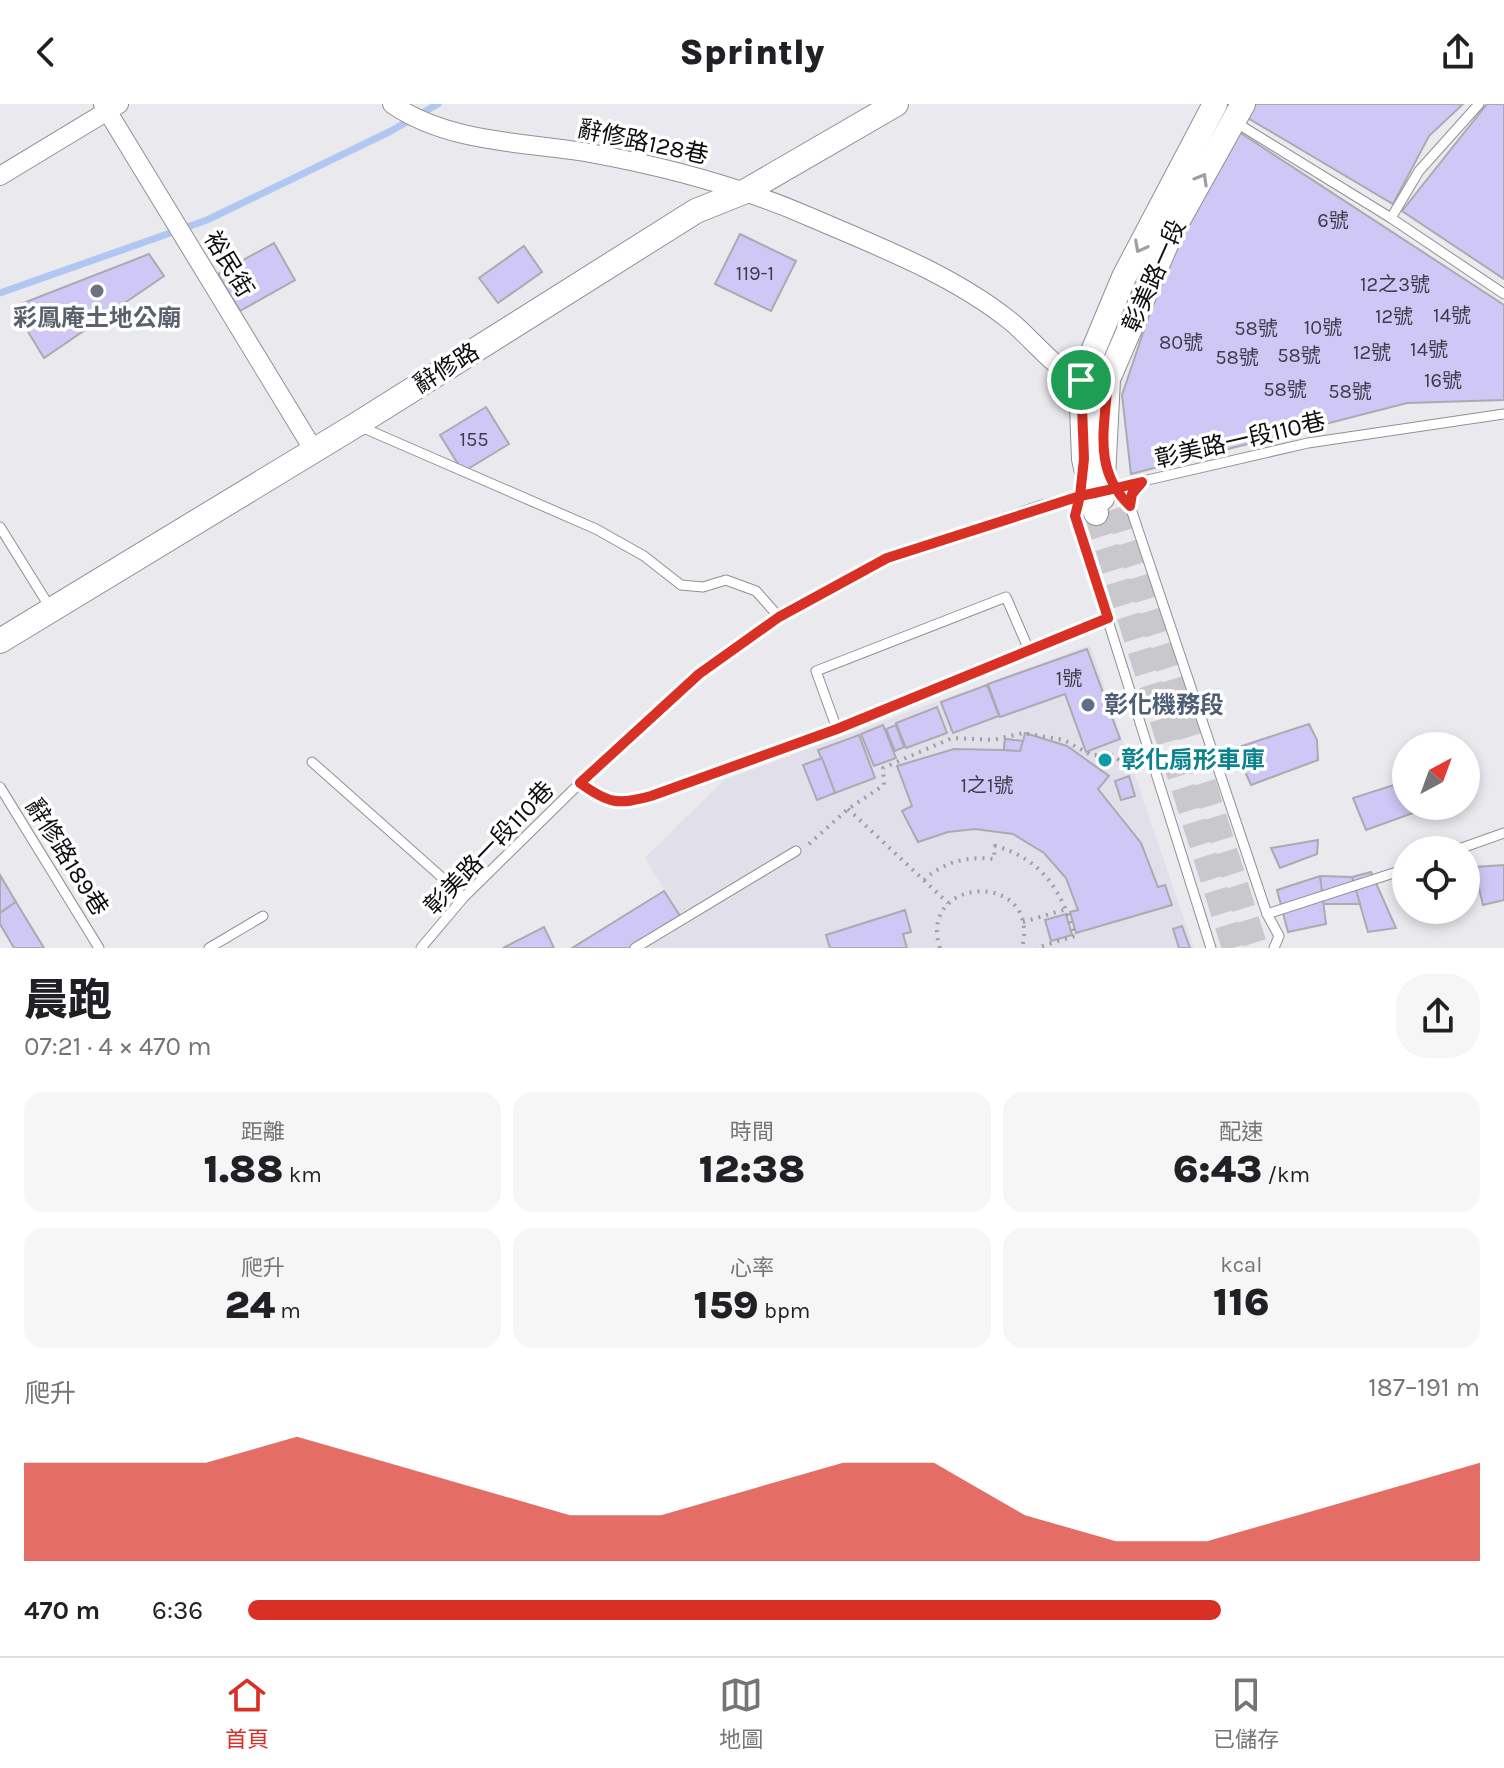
<!DOCTYPE html>
<html lang="zh-TW">
<head>
<meta charset="utf-8">
<style>
  :root { --surface:#fff; --page:#f6f6f6; --text:#202124; --muted:#757577; --line:#e0e0e0; --accent:#d93025 }
  body { margin:0; font-family:Karla,"Noto Sans TC",sans-serif; background:var(--page); color:var(--text); height:100vh; display:flex; flex-direction:column; font-size:30px; white-space:nowrap }
  * { box-sizing:border-box; margin:0 }
  p { font-size:26px; color:var(--muted) }
  .icon { flex:none; width:44px; height:44px; fill:none; stroke:currentColor; stroke-width:2; stroke-linecap:round; stroke-linejoin:round }
  .map { position:relative; height:844px; overflow:hidden }
  .drawer { display:flex; flex-direction:column; background:var(--surface); flex:1 }
  .drawer>* { flex:none }
  .needle { width:52px; rotate:41deg }
  .tools { position:absolute; left:1392px; top:628px; display:grid; gap:16px }
  .tools a { display:grid; place-items:center; width:88px; height:88px; border-radius:50%; background:var(--surface); box-shadow:0 4px 12px #0003; font-size:40px }
  .pin { position:absolute; display:grid; place-items:center; width:68px; height:68px; color:#fff; margin:-34px; border:4px solid #fff; border-radius:50%; box-shadow:0 2px 8px #0007 }
  .round { display:grid; place-items:center; flex:none; width:84px; height:84px; border-radius:32px; background:var(--page) }
  .overview { display:flex; align-items:center; justify-content:space-between; height:136px; padding:0 24px }
  h1 { font-size:44px; font-weight:800; line-height:60px }
  .stats { display:grid; grid-template-columns:repeat(3,1fr); gap:12px; height:136px; padding:8px 24px }
  .stats div { display:grid; align-content:center; border-radius:20px; background:var(--page); text-align:center }
  .stats b { font-size:40px; font-weight:800 }
  .stats small { font-size:22px; font-weight:400 }
  .stats p { font-size:22px }
  .chart { height:224px; padding:16px 24px }
  .chart p { display:flex; justify-content:space-between }
  .chart svg { width:100%; height:144px; margin-top:8px; fill:var(--accent); opacity:.7 }
  ul { padding:0 24px; list-style:none; font-size:26px }
  li { display:grid; grid-template-columns:128px 96px 1fr; align-items:center; height:60px }
  li i { height:20px; border-radius:10px; background:var(--accent) }
  header { display:flex; justify-content:space-between; align-items:center; height:104px; padding:0 24px; background:var(--surface); font-size:36px; font-weight:800 }
  .dock { display:flex; justify-content:space-around; align-items:center; height:112px; border-top:2px solid var(--line); background:var(--surface); font-size:22px; color:var(--muted) }
  .dock a { display:grid; justify-items:center; gap:4px }
  .dock .active { color:var(--accent) }
  .map>svg:first-child { display:block }
  .built { fill:#e1dfea }
  .lines { fill:none; stroke-linecap:round; stroke-linejoin:round }
  .stream { stroke:#b0c7f2; stroke-width:7 }
  .building { fill:#cfc7f6; stroke:#abaaae; stroke-width:2 }
  .tertiary-tunnel { stroke:#c9c9cd; stroke-width:24; stroke-dasharray:24 12; stroke-linecap:butt }
  .service-casing { stroke:#919194; stroke-width:11 }
  .minor-casing { stroke:#919194; stroke-width:20 }
  .tertiary-casing { stroke:#919194; stroke-width:26 }
  .path { stroke:#9e9ea1; stroke-width:4; stroke-dasharray:2 6; stroke-linecap:butt }
  .service { stroke:#fff; stroke-width:9 }
  .minor { stroke:#fff; stroke-width:18 }
  .tertiary { stroke:#fff; stroke-width:24 }
  .oneway { stroke:#9f9f9f }
  .route-casing { stroke:#fff; stroke-width:16 }
  .route { stroke:#d93025; stroke-width:10 }
  .worship-dot { fill:#6b7280; stroke:#fff; stroke-width:3 }
  .service-dot { fill:#5c6f8a; stroke:#fff; stroke-width:3 }
  .culture-dot { fill:#0f9aa8; stroke:#fff; stroke-width:3 }
  .labels { text-anchor:middle; stroke-width:7; stroke-linejoin:round; paint-order:stroke }
  .number-label { font-size:20px; fill:#3e3c49 }
  .street-label { font-size:24px; fill:#0e0e0f; stroke:#fff }
  .worship-label { font-size:24px; font-weight:bold; fill:#5b616d; stroke:#fff }
  .service-label { font-size:24px; font-weight:bold; fill:#4e5e75; stroke:#fff; text-anchor:start }
  .culture-label { font-size:24px; font-weight:bold; fill:#0d838f; stroke:#fff; text-anchor:start }
</style>
</head>
<body>
<header><svg class="icon" aria-label="back" viewBox="0 0 24 24"><path d="M15 5l-7 7 7 7"/></svg>Sprintly<svg class="icon" aria-label="share" viewBox="0 0 24 24"><path d="M12 15V3M7 8l5-5 5 5M5 13v7h14v-7"/></svg></header>
<div class="map">
<svg width="1504" height="844" viewBox="0 0 1504 844">
  <rect width="100%" height="100%" fill="#eaeaee"/>
  <path class="built" d="M 1090,541 L 1194,844 L 611,844 L 676,805 L 645,754 L 724,676 Z"/>
  <g class="lines">
    <path class="stream" d="M 0,189 L 207,116 L 391,27 L 438,0"/>
  </g>
  <g class="building">
    <path d="M 1252,0 L 1463,0 L 1429,32 L 1393,100 L 1246,13 Z"/>
    <path d="M 1487,0 L 1504,0 L 1504,175 L 1402,107 Z"/>
    <path d="M 1239,28 L 1504,201 L 1504,296 L 1407,299 L 1131,370 L 1122,291 L 1163,170 Z"/>
    <path d="M 740,130 L 796,157 L 771,207 L 715,180 Z"/>
    <path d="M 274,139 L 295,176 L 240,207 L 218,170 Z"/>
    <path d="M 524,142 L 542,168 L 498,199 L 479,174 Z"/>
    <path d="M 149,150 L 164,172 L 44,254 L 13,203 Z"/>
    <path d="M 486,303 L 509,340 L 463,368 L 440,331 Z"/>
    <path d="M 1087,545 L 1120,635 L 1086,648 L 1065,590 L 1000,613 L 988,580 Z"/>
    <path d="M 987,581 L 999,612 L 953,629 L 941,598 Z"/>
    <path d="M 937,603 L 947,629 L 906,644 L 896,619 Z"/>
    <path d="M 1309,620 L 1317,636 L 1318,656 L 1251,681 L 1241,659 L 1242,642 Z"/>
    <path d="M 883,621 L 896,654 L 874,662 L 861,630 Z"/>
    <path d="M 896,621 L 904,643 L 895,647 L 886,625 Z"/>
    <path d="M 1025,629 L 1067,642 L 1109,672 L 1098,685 L 1141,739 L 1158,783 L 1165,781 L 1172,801 L 1076,829 L 1070,808 L 1078,806 L 1066,774 L 1044,749 L 1013,730 L 975,725 L 948,728 L 918,738 L 902,707 L 912,702 L 897,662 L 954,645 L 1004,646 L 1005,635 L 1023,637 Z"/>
    <path d="M 859,631 L 875,674 L 835,689 L 818,646 Z"/>
    <path d="M 1005,635 L 1023,637 L 1020,647 L 1004,646 Z"/>
    <path d="M 822,654 L 835,689 L 817,696 L 803,661 Z"/>
    <path d="M 1129,672 L 1135,692 L 1121,696 L 1115,677 Z"/>
    <path d="M 1400,679 L 1406,690 L 1406,702 L 1413,702 L 1416,708 L 1366,726 L 1353,694 Z"/>
    <path d="M 1318,736 L 1317,750 L 1280,764 L 1271,744 Z"/>
    <path d="M 1504,761 L 1504,796 L 1483,801 L 1474,763 Z"/>
    <path d="M 1371,768 L 1396,824 L 1368,828 L 1352,773 Z"/>
    <path d="M 0,771 L 16,798 L 0,809 Z"/>
    <path d="M 1320,772 L 1352,773 L 1360,800 L 1323,800 Z"/>
    <path d="M 1320,772 L 1326,820 L 1288,828 L 1277,786 Z"/>
    <path d="M 664,787 L 682,815 L 635,844 L 572,844 Z"/>
    <path d="M 16,798 L 44,844 L 14,844 L 0,820 L 0,809 Z"/>
    <path d="M 905,806 L 911,828 L 903,830 L 907,844 L 830,844 L 826,831 Z"/>
    <path d="M 1066,810 L 1072,831 L 1051,837 L 1045,816 Z"/>
    <path d="M 1182,822 L 1190,844 L 1179,844 L 1173,825 Z"/>
    <path d="M 544,823 L 554,844 L 503,844 Z"/>
  </g>
  <g class="lines">
    <g class="tertiary-tunnel">
      <path d="M 1117,404 L 1256,844"/>
      <path d="M 1096,409 L 1234,844"/>
    </g>
    <g class="service-casing">
      <g id="service">
        <path d="M 1235,18 L 1391,114 L 1504,190"/>
        <path d="M 1391,114 L 1419,67 L 1479,0"/>
        <path d="M 359,322 L 596,425 L 644,452 L 681,481 L 703,483 L 726,476 L 756,487 L 779,513"/>
        <path d="M 1113,385 L 1130,402 L 1267,810 L 1279,832 L 1274,844"/>
        <path d="M 1104,386 L 1308,339 L 1504,310"/>
        <path d="M 1080,392 L 1075,412 L 1211,844"/>
        <path d="M 1130,402 L 1132,390 L 1142,378"/>
        <path d="M 0,423 L 51,505"/>
        <path d="M 837,625 L 816,567 L 1006,493 L 1029,546"/>
        <path d="M 312,658 L 464,793"/>
        <path d="M 580,679 C 609,700 618,701 651,692 L 837,625 L 1108,514"/>
        <path d="M 0,683 L 99,844"/>
        <path d="M 1456,746 L 1504,729"/>
        <path d="M 1267,810 L 1406,765"/>
        <path d="M 209,844 L 263,812"/>
        <path d="M 421,844 L 464,793 L 580,679 L 699,570 L 779,513 L 887,454 L 1042,401 L 1089,390"/>
        <path d="M 635,844 L 796,747"/>
      </g>
    </g>
    <g class="minor-casing">
      <g id="minor">
        <path d="M 103,0 L 313,345"/>
        <path d="M 392,0 C 448,39 525,38 590,49 C 667,63 739,82 810,113 C 877,142 951,170 1009,216 C 1028,230 1061,273 1084,276 C 1092,277 1101,276 1108,275"/>
        <path d="M 0,72 L 119,0"/>
      </g>
    </g>
    <g class="tertiary-casing">
      <g id="tertiary">
        <path d="M 1102,394 L 1108,275 L 1171,129 L 1243,0"/>
        <path d="M 1096,409 L 1084,355 L 1081,276 L 1124,173 L 1215,0"/>
        <path d="M 0,537 L 356,321 L 696,107 L 746,87 L 896,0"/>
      </g>
    </g>
    <g class="path">
      <path d="M 848,705 L 948,799"/>
      <path d="M 809,740 L 848,705 L 884,681 L 883,664 L 952,634 L 993,636 L 1023,629 L 1064,636 L 1091,651 L 1113,651 L 1124,660 L 1134,656"/>
      <path d="M 924,776 C 943,758 967,752 994,755 L 995,742 C 1043,755 1062,788 1075,832 L 1036,844"/>
      <path d="M 1023,818 L 1067,805"/>
      <path d="M 940,844 C 916,772 1042,765 1022,844"/>
    </g>
    <use href="#service" class="service"/>
    <use href="#minor" class="minor"/>
    <use href="#tertiary" class="tertiary"/>
  </g>
  <defs><path id="oneway-chevron" d="M-2-3.5L2.5 0L-2 3.5" fill="none" stroke-width="1.6" stroke-linecap="round" stroke-linejoin="round" transform="scale(2)"/></defs>
  <g class="oneway">
    <use href="#oneway-chevron" transform="translate(1202 75) rotate(-60)"/>
    <use href="#oneway-chevron" transform="translate(1140 143) rotate(118)"/>
  </g>
  <g class="lines">
    <g class="route-casing">
      <path id="route" d="M 1081,276 L 1084,355 L 1080,392 L 887,454 L 779,513 L 699,570 L 580,679 C 609,700 618,701 651,692 L 837,625 L 1108,514 L 1075,412 L 1080,392 C 1101,388 1121,383 1142,378 L 1132,390 L 1130,402 C 1092,365 1105,323 1108,275 L 1081,276"/>
    </g>
    <use href="#route" class="route"/>
  </g>
  <circle class="worship-dot" cx="97" cy="187" r="8"/>
  <circle class="service-dot" cx="1088" cy="601" r="8"/>
  <circle class="culture-dot" cx="1105" cy="656" r="8"/>
  <g class="labels">
    <g class="number-label">
      <text x="1333" y="123">6號</text>
      <text x="755" y="176">119-1</text>
      <text x="1395" y="187">12之3號</text>
      <text x="1452" y="218">14號</text>
      <text x="1394" y="219">12號</text>
      <text x="1323" y="230">10號</text>
      <text x="1256" y="231">58號</text>
      <text x="1181" y="245">80號</text>
      <text x="1429" y="252">14號</text>
      <text x="1372" y="255">12號</text>
      <text x="1299" y="258">58號</text>
      <text x="1237" y="260">58號</text>
      <text x="1443" y="283">16號</text>
      <text x="1285" y="292">58號</text>
      <text x="1350" y="294">58號</text>
      <text x="474" y="342">155</text>
      <text x="1069" y="581">1號</text>
      <text x="987" y="688">1之1號</text>
    </g>
    <g class="street-label">
      <text transform="translate(643 38) rotate(12)" y="8">辭修路128巷</text>
      <text transform="translate(229 160) rotate(59)" y="8">裕民街</text>
      <text transform="translate(1154 172) rotate(-66)" y="8">彰美路一段</text>
      <text transform="translate(446 264) rotate(-32)" y="8">辭修路</text>
      <text transform="translate(1240 336) rotate(-13)" y="8">彰美路一段110巷</text>
      <text transform="translate(489 744) rotate(-46)" y="8">彰美路一段110巷</text>
      <text transform="translate(67 753) rotate(58)" y="8">辭修路189巷</text>
    </g>
    <g class="worship-label">
      <text x="97" y="222">彩鳳庵土地公廟</text>
    </g>
    <g class="service-label">
      <text x="1104" y="609">彰化機務段</text>
    </g>
    <g class="culture-label">
      <text x="1121" y="664">彰化扇形車庫</text>
    </g>
  </g>
</svg>
<div class="tools">
<a><svg class="needle" viewBox="-14 -14 28 28"><path d="M0-13l5 13h-10z" fill="#e53935"/><path d="M0 13l5-13h-10z" fill="#757577"/></svg></a>
<a><svg class="icon" aria-label="locate" viewBox="0 0 24 24"><circle cx="12" cy="12" r="6"/><path d="M12 2v4M12 18v4M2 12h4M18 12h4"/></svg></a>
</div>
<div class="pin" style="left:1081px;top:276px;background:#1e9e55"><svg class="icon" aria-label="arrive" viewBox="0 0 24 24"><path d="M6 21V4h12l-3 4 3 4H6"/></svg></div>
</div>
<section class="drawer">
<div class="overview"><div><h1>晨跑</h1><p>07:21 · 4 × 470 m</p></div><a class="round"><svg class="icon" aria-label="share" viewBox="0 0 24 24"><path d="M12 15V3M7 8l5-5 5 5M5 13v7h14v-7"/></svg></a></div>
<div class="stats">
<div><p>距離</p><b>1.88<small> km</small></b></div>
<div><p>時間</p><b>12:38</b></div>
<div><p>配速</p><b>6:43<small> /km</small></b></div>
</div>
<div class="stats">
<div><p>爬升</p><b>24<small> m</small></b></div>
<div><p>心率</p><b>159<small> bpm</small></b></div>
<div><p>kcal</p><b>116</b></div>
</div>
<div class="chart"><p><span>爬升</span>187–191 m</p>
<svg viewBox="0 0 160 44" preserveAspectRatio="none"><path d="M0 44V14L10 14L20 14L30 6L40 14L50 22L60 30L70 30L80 22L90 14L100 14L110 30L120 38L130 38L140 30L150 22L160 14V44z"/></svg>
</div>
<ul>
<li><b>470 m</b>6:36<i style="width:79%"></i></li>
</ul>
</section>
<nav class="dock">
<a class="active"><svg class="icon" aria-label="home" viewBox="0 0 24 24"><path d="M3 11l9-7 9 7M6 9v11h12V9"/></svg>首頁</a>
<a><svg class="icon" aria-label="map" viewBox="0 0 24 24"><path d="M3 6l6-2 6 2 6-2v14l-6 2-6-2-6 2zM9 4v14M15 6v14"/></svg>地圖</a>
<a><svg class="icon" aria-label="saved" viewBox="0 0 24 24"><path d="M7 4h10v16l-5-4-5 4z"/></svg>已儲存</a>
</nav>
</body>
</html>
